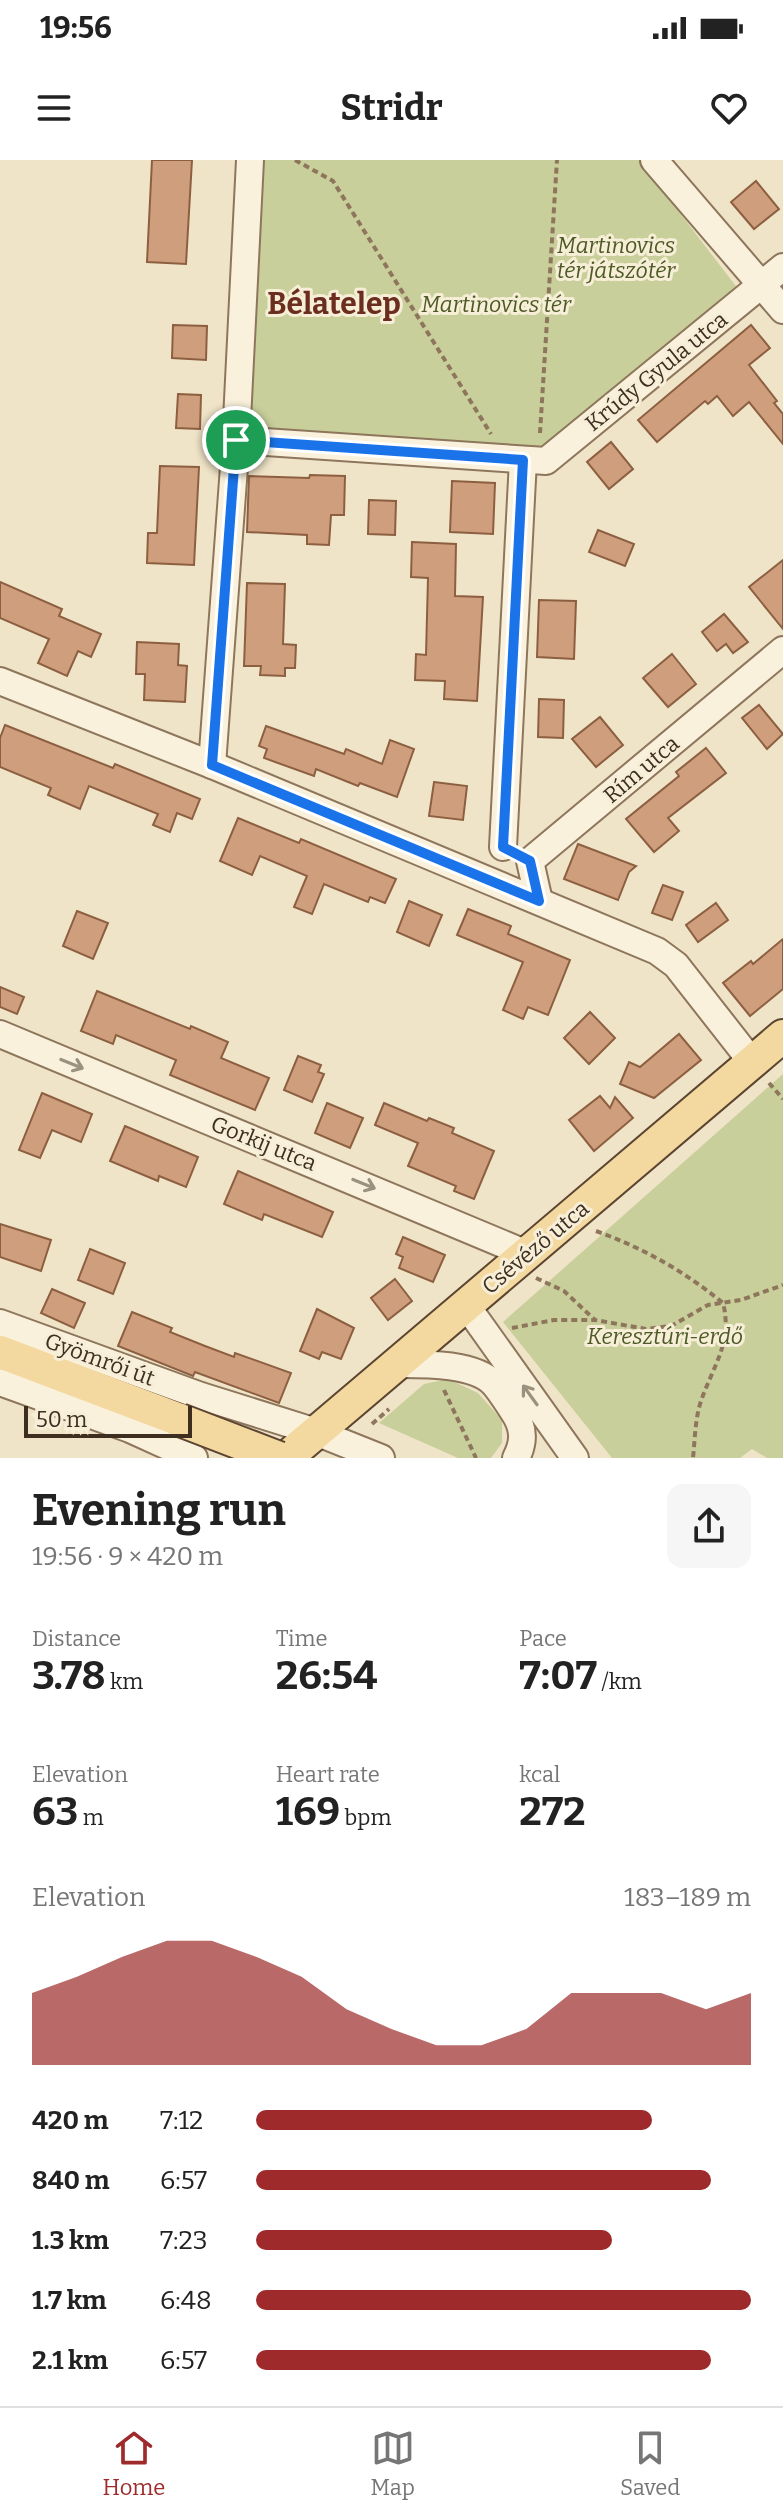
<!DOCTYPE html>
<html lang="en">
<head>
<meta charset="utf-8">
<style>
  :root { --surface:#fff; --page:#f6f6f6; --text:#222; --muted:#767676; --line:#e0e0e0; --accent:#9e2a2b }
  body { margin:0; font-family:Bitter,serif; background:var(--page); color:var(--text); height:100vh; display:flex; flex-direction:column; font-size:30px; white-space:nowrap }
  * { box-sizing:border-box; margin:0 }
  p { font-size:26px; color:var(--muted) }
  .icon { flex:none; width:44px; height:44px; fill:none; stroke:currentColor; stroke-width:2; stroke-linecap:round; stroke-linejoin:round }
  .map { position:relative; height:1298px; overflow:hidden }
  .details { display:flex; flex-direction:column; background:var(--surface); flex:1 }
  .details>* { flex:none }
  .scale { position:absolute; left:24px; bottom:20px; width:168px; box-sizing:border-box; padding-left:8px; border:4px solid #3d2e20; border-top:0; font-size:22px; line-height:28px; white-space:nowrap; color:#3d2e20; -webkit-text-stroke:6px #f7eed8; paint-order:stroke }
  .pin { position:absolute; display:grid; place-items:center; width:68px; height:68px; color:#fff; margin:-34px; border:4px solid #fff; border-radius:50%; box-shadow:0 2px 8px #0007 }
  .round { display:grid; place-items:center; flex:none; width:84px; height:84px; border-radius:16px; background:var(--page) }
  .overview { display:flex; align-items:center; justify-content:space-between; height:136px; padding:0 32px }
  h1 { font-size:44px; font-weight:700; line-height:60px }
  .stats { display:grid; grid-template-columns:repeat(3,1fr); gap:12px; height:136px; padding:8px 32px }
  .stats div { display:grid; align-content:center }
  .stats b { font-size:40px; font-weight:700 }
  .stats small { font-size:22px; font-weight:400 }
  .stats p { font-size:22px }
  .chart { height:224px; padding:16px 32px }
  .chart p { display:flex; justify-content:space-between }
  .chart svg { width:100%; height:144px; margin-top:8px; fill:var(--accent); opacity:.7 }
  ul { padding:0 32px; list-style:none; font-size:26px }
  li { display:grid; grid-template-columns:128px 96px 1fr; align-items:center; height:60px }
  li i { height:20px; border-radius:10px; background:var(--accent) }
  .status { display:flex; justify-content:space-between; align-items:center; height:56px; padding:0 40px; background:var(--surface); direction:ltr }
  .status svg { height:22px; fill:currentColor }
  header { display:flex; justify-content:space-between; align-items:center; height:104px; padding:0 32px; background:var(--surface); font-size:36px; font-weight:700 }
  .menu { display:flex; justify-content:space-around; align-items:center; height:112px; border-top:2px solid var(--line); background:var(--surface); font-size:22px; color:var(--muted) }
  .menu a { display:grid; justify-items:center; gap:4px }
  .menu .active { color:var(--accent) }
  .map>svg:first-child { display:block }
  .green { fill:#c9cf9b }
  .building { fill:#cf9f7d; stroke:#8d5f41; stroke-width:2 }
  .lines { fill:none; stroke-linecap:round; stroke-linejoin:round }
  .minor-casing { stroke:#8d765c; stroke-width:30 }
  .major-casing { stroke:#5b4430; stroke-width:36 }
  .path { stroke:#8d765c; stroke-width:4; stroke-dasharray:6 4; stroke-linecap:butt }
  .minor { stroke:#faf1dc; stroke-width:26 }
  .major { stroke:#f3d9a0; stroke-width:32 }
  .major-bridge-casing { stroke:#5b4430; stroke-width:36; stroke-linecap:butt }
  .major-bridge { stroke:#f3d9a0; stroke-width:32 }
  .oneway { stroke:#9c907e }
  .route-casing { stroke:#fff; stroke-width:16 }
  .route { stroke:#1a73e8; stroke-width:10 }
  .labels { text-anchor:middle; stroke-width:6; stroke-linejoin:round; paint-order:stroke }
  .park-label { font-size:22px; font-style:italic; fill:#4d5a26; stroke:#f7eed8 }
  .street-label { font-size:22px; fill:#3d2e20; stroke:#f7eed8 }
  .district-label { font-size:30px; font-weight:bold; fill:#6b2e1e; stroke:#f7eed8 }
</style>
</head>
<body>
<div class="status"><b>19:56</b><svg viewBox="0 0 49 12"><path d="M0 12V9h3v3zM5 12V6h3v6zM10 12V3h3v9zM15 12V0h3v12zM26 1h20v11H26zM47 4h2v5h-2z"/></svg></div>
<header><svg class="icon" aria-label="menu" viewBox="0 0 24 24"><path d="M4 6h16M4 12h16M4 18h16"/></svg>Stridr<svg class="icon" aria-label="heart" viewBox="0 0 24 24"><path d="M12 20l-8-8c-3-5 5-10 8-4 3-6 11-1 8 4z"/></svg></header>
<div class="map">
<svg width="783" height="1298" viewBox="0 0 783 1298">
  <rect width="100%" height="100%" fill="#f0e4c8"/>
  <g class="green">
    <path d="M 261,0 L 639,0 L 739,130 L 547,291 L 248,269 Z"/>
    <path d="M 783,914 L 783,1298 L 767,1298 L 752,1289 L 740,1298 L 612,1298 L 503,1162 Z"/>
    <path d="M 448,1219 L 478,1233 L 502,1260 L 502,1283 L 491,1298 L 458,1298 L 379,1263 L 424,1224 Z"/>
  </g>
  <g class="building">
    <path d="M 152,0 L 192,0 L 186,104 L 147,102 Z"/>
    <path d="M 756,21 L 779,49 L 754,69 L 731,42 Z"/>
    <path d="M 173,165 L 207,166 L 206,200 L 172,198 Z"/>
    <path d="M 751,165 L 770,188 L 749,205 L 777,241 L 774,243 L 783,254 L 783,284 L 749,242 L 733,256 L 717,236 L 708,244 L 705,241 L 657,282 L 638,260 Z"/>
    <path d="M 178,234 L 201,235 L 200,269 L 176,268 Z"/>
    <path d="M 611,282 L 633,309 L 609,329 L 587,302 Z"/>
    <path d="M 160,306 L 199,307 L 194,405 L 147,403 L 148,373 L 157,373 Z"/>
    <path d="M 310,315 L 345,316 L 344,355 L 331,355 L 329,385 L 307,384 L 307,375 L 247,372 L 249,316 L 309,318 Z"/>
    <path d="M 452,321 L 495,323 L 493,374 L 450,372 Z"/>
    <path d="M 369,340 L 396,341 L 395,375 L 368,374 Z"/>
    <path d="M 598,370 L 634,384 L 625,406 L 589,392 Z"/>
    <path d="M 412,382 L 456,384 L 455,436 L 483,437 L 477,541 L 444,539 L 445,521 L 415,520 L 416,494 L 426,495 L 428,418 L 411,417 Z"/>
    <path d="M 783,400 L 783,469 L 749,427 Z"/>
    <path d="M 0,422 L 62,449 L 59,456 L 101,474 L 91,497 L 78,491 L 67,516 L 38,503 L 49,479 L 0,458 Z"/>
    <path d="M 247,423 L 285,424 L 283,484 L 296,485 L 295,508 L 285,508 L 285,516 L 260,515 L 261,506 L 244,506 Z"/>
    <path d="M 539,440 L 576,441 L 574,499 L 537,497 Z"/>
    <path d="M 724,454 L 748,482 L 733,493 L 726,484 L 717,491 L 702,472 Z"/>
    <path d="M 137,482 L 179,484 L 178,505 L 187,506 L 185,542 L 144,540 L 145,514 L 136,514 Z"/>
    <path d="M 672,494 L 696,524 L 668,547 L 643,518 Z"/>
    <path d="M 539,539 L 564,540 L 563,578 L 538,577 Z"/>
    <path d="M 759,545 L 783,574 L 767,589 L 742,558 Z"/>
    <path d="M 600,557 L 623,585 L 596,607 L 572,579 Z"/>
    <path d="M 5,565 L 113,608 L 115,604 L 200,639 L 192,659 L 177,653 L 170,672 L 153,665 L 158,654 L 89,626 L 80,649 L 48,635 L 51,628 L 0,607 L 0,578 Z"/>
    <path d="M 266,566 L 344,594 L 346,589 L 382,604 L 390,580 L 414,589 L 397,637 L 360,623 L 358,626 L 316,609 L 314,616 L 264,598 L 267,589 L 259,586 Z"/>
    <path d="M 706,588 L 726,613 L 668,658 L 679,671 L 654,692 L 626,659 L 679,616 L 676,612 Z"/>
    <path d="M 434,622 L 467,626 L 463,660 L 429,656 Z"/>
    <path d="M 238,658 L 299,683 L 301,679 L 396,719 L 385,743 L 370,737 L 368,742 L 324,724 L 312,754 L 294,747 L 307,716 L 260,696 L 252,715 L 220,701 Z"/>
    <path d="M 578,684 L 636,706 L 629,712 L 618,740 L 564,719 Z"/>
    <path d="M 663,725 L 683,732 L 672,760 L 652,753 Z"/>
    <path d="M 409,741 L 442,755 L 429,786 L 397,772 Z"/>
    <path d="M 716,743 L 728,760 L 698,782 L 686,765 Z"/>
    <path d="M 468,749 L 511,766 L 508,774 L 570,800 L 548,855 L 528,847 L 523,859 L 503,850 L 523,802 L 457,775 Z"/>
    <path d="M 77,751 L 108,763 L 93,799 L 63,786 Z"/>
    <path d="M 783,779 L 783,829 L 750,856 L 723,823 L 751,801 L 753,804 Z"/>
    <path d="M 0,827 L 24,837 L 17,854 L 0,847 Z"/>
    <path d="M 97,831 L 190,869 L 191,866 L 228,882 L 221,898 L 269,918 L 255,950 L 170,915 L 176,900 L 116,875 L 113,884 L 81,871 Z"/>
    <path d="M 590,852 L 615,878 L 589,904 L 564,878 Z"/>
    <path d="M 679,874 L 701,900 L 654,938 L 620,924 L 629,902 L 640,907 Z"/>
    <path d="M 298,896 L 321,905 L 318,912 L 324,914 L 312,942 L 284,930 Z"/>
    <path d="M 42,933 L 92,954 L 81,982 L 52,970 L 40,998 L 19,990 Z"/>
    <path d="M 600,936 L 610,948 L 615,937 L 633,958 L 594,991 L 569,960 Z"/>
    <path d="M 327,943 L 363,958 L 350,988 L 315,973 Z"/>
    <path d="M 384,943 L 427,961 L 429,958 L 454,968 L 452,973 L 494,991 L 474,1039 L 454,1031 L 456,1026 L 408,1006 L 418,983 L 375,965 Z"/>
    <path d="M 125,966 L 198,997 L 186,1027 L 159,1016 L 158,1021 L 110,1001 Z"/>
    <path d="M 238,1011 L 333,1052 L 322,1077 L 264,1054 L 262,1060 L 224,1044 Z"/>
    <path d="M 0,1064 L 51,1080 L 41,1111 L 0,1097 Z"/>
    <path d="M 403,1077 L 445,1095 L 433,1122 L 399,1108 L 403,1097 L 396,1094 Z"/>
    <path d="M 90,1089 L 125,1103 L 113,1134 L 78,1120 Z"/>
    <path d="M 395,1119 L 412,1141 L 388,1160 L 371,1138 Z"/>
    <path d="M 52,1129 L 85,1143 L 74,1168 L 41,1153 Z"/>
    <path d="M 317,1149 L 354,1168 L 341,1199 L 322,1192 L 319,1199 L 300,1191 Z"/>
    <path d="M 132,1152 L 172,1168 L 170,1172 L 205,1186 L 234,1197 L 235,1193 L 291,1213 L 279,1243 L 195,1212 L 193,1216 L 118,1186 Z"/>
  </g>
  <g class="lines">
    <g class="minor-casing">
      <g id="minor">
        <path d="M 654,0 L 783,150"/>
        <path d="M 236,280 L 546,301 L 783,107"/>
        <path d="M 0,521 L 212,605 L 657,791 L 676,805 L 752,902"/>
        <path d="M 212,605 L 236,280 L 250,0"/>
        <path d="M 503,687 L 523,300"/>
        <path d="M 539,741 L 530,701 L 783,490"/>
        <path d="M 0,874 L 527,1094"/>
        <path d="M 466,1145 L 575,1298"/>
        <path d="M 0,1163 L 201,1236 L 316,1272 L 381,1298"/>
        <path d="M 397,1204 C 423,1204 475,1203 494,1224 C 501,1232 507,1242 513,1251 C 524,1267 525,1281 516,1298"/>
        <path d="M 0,1222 L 130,1269 L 194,1298"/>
      </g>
    </g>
    <g class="major-casing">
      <g id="major">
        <path d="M 0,1192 L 180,1260"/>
        <path d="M 286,1298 L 783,876"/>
      </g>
    </g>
    <g class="path">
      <path d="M 295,0 L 333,21 L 491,274"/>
      <path d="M 540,273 L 557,0"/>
      <path d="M 769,923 L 783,939"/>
      <path d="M 596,1071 C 643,1088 684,1111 723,1143 C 733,1182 713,1206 701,1241 C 695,1259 695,1279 693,1298"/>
      <path d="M 536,1118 L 564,1131 L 595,1160"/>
      <path d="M 512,1168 L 554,1160 L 595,1160 L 646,1169 L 671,1166 L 708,1145 L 741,1140 L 783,1125"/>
      <path d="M 444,1230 L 476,1298"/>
      <path d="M 372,1264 L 389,1249"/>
    </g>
    <use href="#minor" class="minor"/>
    <use href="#major" class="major"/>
    <g class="major-bridge-casing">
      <path id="major-bridge" d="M 180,1260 L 279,1298"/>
    </g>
    <use href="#major-bridge" class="major-bridge"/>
  </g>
  <defs><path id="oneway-shaft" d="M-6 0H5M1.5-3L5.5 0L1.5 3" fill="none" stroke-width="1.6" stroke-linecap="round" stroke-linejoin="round" transform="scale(2)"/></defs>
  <g class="oneway">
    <use href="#oneway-shaft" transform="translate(72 904) rotate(22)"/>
    <use href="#oneway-shaft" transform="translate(364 1024) rotate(22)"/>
    <use href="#oneway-shaft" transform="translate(530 1235) rotate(-126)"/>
  </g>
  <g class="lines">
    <g class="route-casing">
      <path id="route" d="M 236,280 L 523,300 L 503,687 L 530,701 L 539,741 L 212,605 Z"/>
    </g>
    <use href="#route" class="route"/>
  </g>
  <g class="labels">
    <g class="park-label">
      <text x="616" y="93">Martinovics<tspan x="616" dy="25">tér játszótér</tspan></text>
      <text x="496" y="152">Martinovics tér</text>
      <text x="665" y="1184">Keresztúri-erdő</text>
    </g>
    <g class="street-label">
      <text transform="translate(656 211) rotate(-39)" y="8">Krúdy Gyula utca</text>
      <text transform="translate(641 609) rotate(-40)" y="8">Rím utca</text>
      <text transform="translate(264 983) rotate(22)" y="8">Gorkij utca</text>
      <text transform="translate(535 1087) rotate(-40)" y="8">Csévéző utca</text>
      <text transform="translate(100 1199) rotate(20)" y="8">Gyömrői út</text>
    </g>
    <g class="district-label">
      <text x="334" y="154">Bélatelep</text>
    </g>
  </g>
</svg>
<div class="scale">50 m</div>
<div class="pin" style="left:236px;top:280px;background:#1e9e55"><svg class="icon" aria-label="arrive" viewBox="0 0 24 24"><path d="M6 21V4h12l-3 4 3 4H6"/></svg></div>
</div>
<section class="details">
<div class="overview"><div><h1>Evening run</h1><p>19:56 · 9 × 420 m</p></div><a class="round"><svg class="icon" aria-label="share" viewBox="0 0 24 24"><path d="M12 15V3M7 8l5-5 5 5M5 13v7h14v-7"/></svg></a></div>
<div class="stats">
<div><p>Distance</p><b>3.78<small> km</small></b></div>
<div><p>Time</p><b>26:54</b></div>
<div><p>Pace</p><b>7:07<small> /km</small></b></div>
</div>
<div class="stats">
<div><p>Elevation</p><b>63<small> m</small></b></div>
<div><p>Heart rate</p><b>169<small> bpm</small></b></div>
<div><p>kcal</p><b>272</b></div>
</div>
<div class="chart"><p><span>Elevation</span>183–189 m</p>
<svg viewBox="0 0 160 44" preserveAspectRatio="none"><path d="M0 44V22L10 17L20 11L30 6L40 6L50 11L60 17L70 27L80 33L90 38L100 38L110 33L120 22L130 22L140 22L150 27L160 22V44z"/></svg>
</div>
<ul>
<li><b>420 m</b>7:12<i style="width:80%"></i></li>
<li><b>840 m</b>6:57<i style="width:92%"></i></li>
<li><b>1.3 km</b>7:23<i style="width:72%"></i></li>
<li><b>1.7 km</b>6:48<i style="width:100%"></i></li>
<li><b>2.1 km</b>6:57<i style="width:92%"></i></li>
</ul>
</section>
<nav class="menu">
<a class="active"><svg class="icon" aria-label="home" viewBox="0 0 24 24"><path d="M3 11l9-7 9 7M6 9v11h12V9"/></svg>Home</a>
<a><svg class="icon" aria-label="map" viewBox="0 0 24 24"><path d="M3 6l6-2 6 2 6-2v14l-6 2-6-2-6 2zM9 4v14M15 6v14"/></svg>Map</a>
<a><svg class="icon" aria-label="saved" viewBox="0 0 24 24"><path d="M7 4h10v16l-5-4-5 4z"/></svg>Saved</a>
</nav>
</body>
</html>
